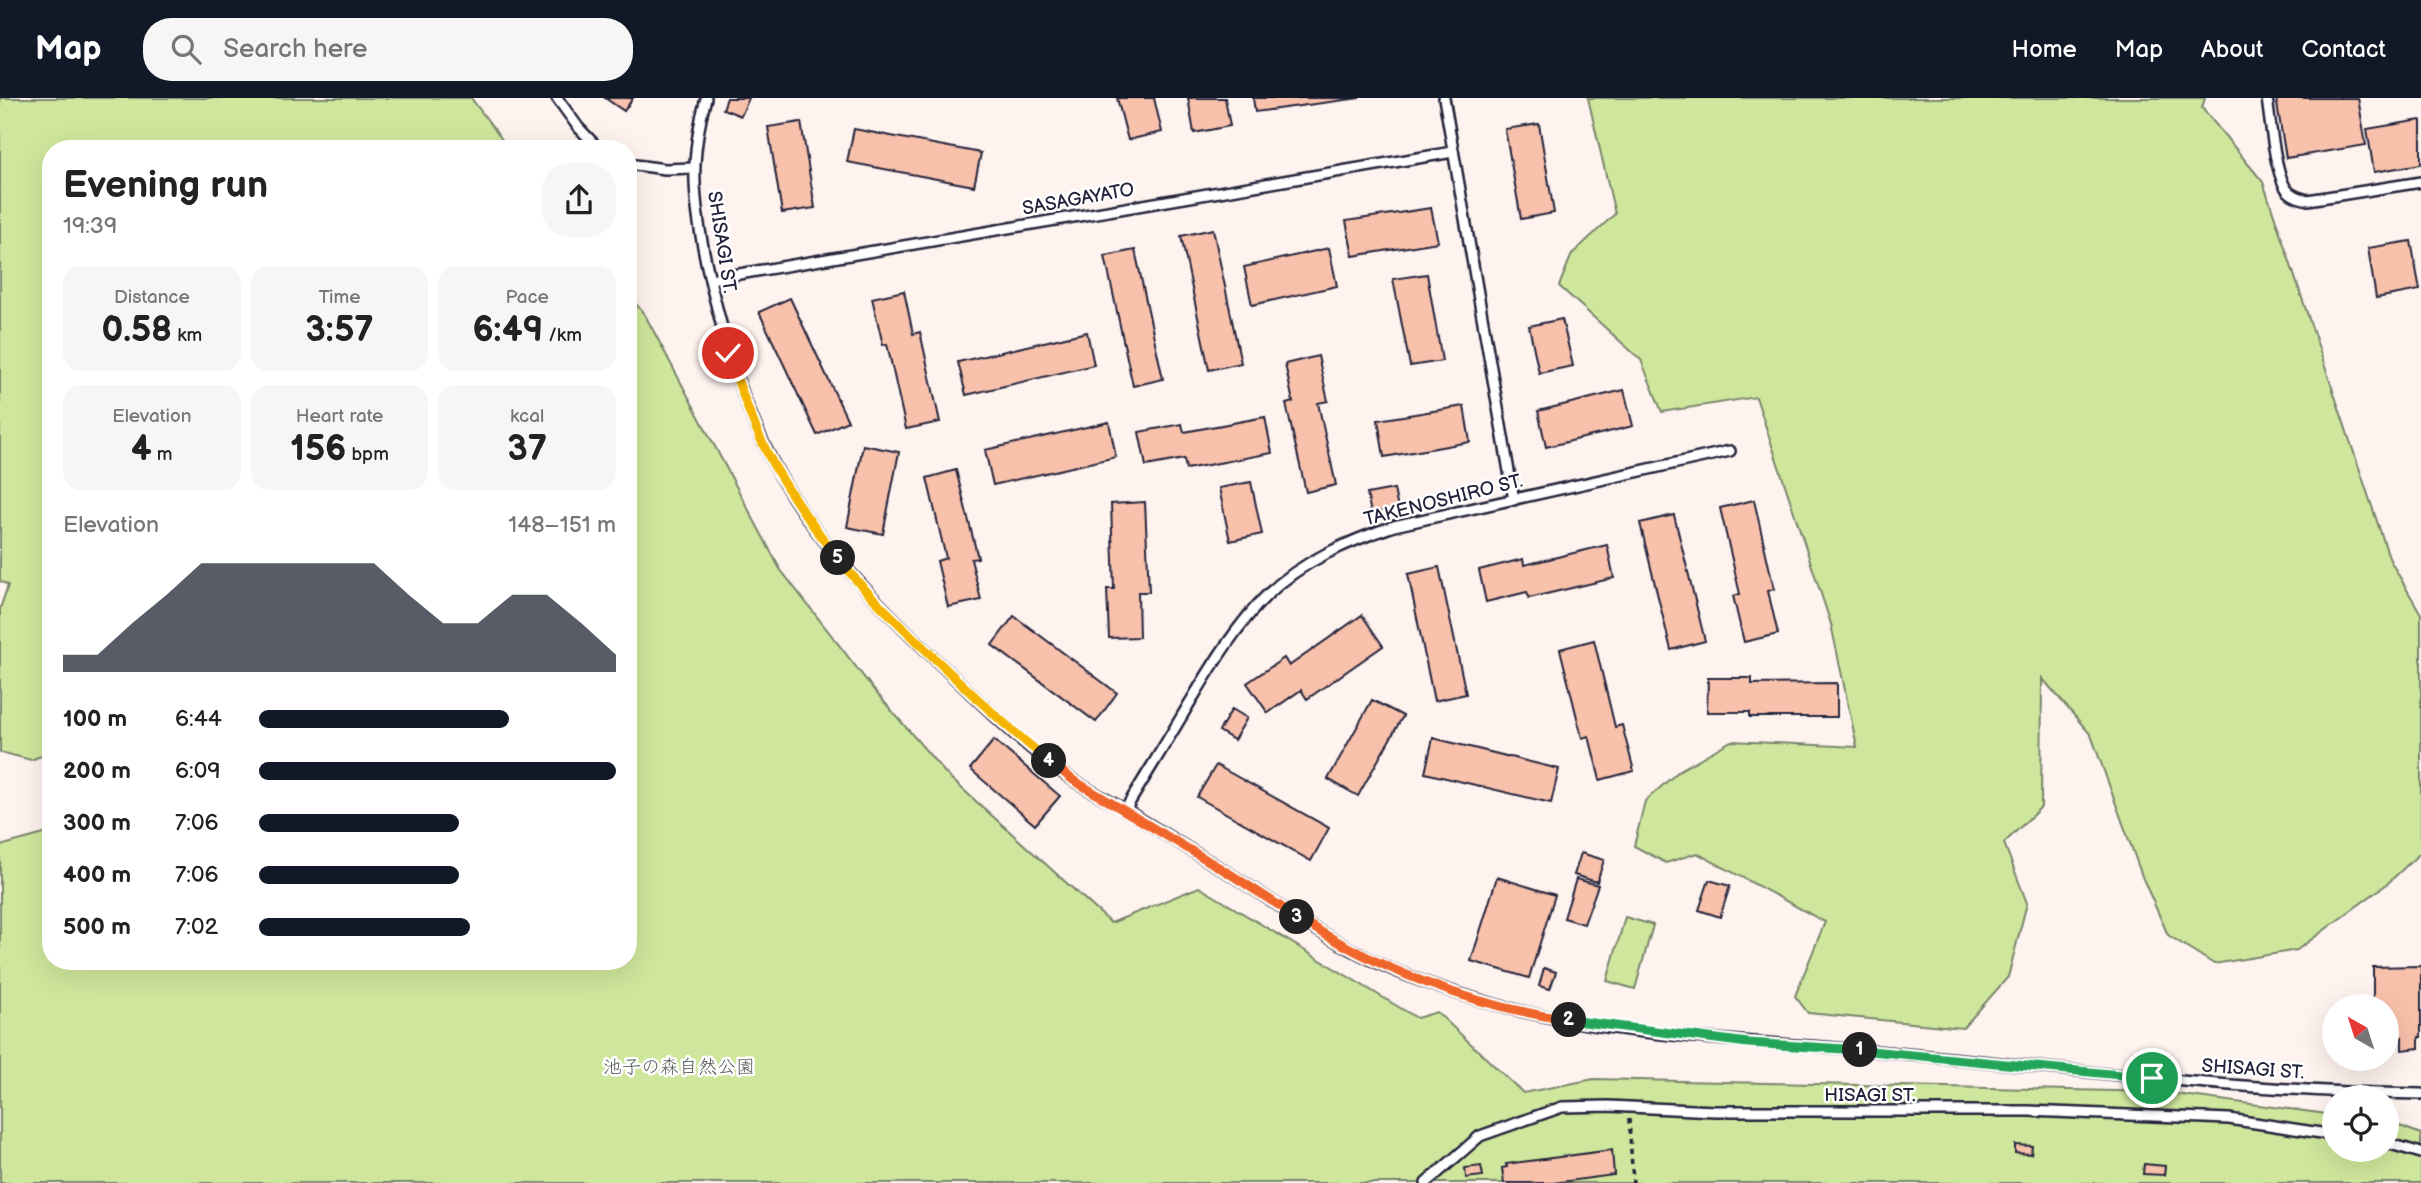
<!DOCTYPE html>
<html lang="en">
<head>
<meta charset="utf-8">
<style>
  :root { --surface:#fff; --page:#f6f6f6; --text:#222; --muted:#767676; --accent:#111827 }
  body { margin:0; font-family:"Balsamiq Sans","Klee One",sans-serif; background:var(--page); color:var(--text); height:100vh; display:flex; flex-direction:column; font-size:26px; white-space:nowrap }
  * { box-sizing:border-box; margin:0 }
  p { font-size:23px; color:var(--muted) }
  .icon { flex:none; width:38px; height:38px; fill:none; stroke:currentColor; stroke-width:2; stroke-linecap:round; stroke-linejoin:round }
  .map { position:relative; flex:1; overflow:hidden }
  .sheet { position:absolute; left:42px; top:42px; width:595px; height:830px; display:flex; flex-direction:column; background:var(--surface); border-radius:28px; box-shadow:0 7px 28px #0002 }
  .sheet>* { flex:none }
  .needle { width:46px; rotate:321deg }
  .fabs { position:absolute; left:2322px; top:896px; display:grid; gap:14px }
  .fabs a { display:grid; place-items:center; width:77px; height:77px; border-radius:50%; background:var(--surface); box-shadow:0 7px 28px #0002; font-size:35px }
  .pin { position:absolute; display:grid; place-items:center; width:60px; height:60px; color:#fff; margin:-30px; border:4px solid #fff; border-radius:50%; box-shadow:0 2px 7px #0007 }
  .km { position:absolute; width:35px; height:35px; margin:-18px; border-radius:50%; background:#222; color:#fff; font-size:19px; line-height:35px; text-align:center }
  .round { display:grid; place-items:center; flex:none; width:74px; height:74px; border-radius:28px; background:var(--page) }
  .head { display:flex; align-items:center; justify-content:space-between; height:119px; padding:0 21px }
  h1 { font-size:38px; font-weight:600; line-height:52px }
  .figures { display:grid; grid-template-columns:repeat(3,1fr); gap:10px; height:119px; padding:7px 21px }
  .figures div { display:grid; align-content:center; border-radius:18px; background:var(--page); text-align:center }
  .figures b { font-size:35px; font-weight:600 }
  .figures small { font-size:19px; font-weight:400 }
  .figures p { font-size:19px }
  .chart { height:196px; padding:14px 21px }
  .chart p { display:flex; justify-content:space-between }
  .chart svg { width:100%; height:126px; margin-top:7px; fill:var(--accent); opacity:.7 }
  ul { padding:0 21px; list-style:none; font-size:23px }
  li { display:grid; grid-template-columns:112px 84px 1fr; align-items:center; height:52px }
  li i { height:18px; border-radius:9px; background:var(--accent) }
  header { display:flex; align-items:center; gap:42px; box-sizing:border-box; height:98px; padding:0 35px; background:var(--accent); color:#fff }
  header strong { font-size:33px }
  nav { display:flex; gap:38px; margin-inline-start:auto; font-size:24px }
  .search { width:490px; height:63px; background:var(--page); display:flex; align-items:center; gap:18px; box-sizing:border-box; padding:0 24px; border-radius:28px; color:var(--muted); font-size:26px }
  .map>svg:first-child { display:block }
  .green { fill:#cfe79c; stroke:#78846c; stroke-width:2 }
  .building { fill:#f8c1ab; stroke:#22223b; stroke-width:2 }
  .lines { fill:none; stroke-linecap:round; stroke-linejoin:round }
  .service-casing { stroke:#22223b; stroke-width:14 }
  .path { stroke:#22223b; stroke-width:3.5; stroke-dasharray:5 5; stroke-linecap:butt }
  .service { stroke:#fff; stroke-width:9 }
  .split-1-casing { stroke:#fff; stroke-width:14 }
  .split-2-casing { stroke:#fff; stroke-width:14 }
  .split-3-casing { stroke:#fff; stroke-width:14 }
  .split-4-casing { stroke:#fff; stroke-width:14 }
  .split-5-casing { stroke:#fff; stroke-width:14 }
  .split-6-casing { stroke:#fff; stroke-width:14 }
  .split-1 { stroke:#22a559; stroke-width:9 }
  .split-2 { stroke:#22a559; stroke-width:9 }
  .split-3 { stroke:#f0652b; stroke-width:9 }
  .split-4 { stroke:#f0652b; stroke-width:9 }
  .split-5 { stroke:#f5b400; stroke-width:9 }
  .split-6 { stroke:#f5b400; stroke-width:9 }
  .labels { text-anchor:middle; stroke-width:5; stroke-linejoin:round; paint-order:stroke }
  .street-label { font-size:19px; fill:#22223b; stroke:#fff }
  .park-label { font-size:19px; fill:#565d58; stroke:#fff }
</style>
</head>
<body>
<header>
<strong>Map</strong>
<div class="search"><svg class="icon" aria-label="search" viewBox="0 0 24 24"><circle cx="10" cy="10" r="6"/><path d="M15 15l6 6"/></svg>Search here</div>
<nav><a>Home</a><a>Map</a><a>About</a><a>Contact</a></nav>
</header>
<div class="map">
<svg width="2421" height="1085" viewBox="0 0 2421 1085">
  <rect width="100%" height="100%" fill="#fef3ee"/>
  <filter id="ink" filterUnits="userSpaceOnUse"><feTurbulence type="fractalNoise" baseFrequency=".0143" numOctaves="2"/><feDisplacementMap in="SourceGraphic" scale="14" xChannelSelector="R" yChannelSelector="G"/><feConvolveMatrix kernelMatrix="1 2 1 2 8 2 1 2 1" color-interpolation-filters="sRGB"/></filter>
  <g filter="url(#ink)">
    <g class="green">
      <path d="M 0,0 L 471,0 L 509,51 L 51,51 L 51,654 L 31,662 L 0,654 L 0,511 L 8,487 L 0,483 Z"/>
      <path d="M 1588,0 L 2205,0 L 2202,10 L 2263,84 L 2390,462 L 2421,516 L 2421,754 L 2387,786 L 2297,852 L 2214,866 L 2168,837 L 2143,781 L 2091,637 L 2042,580 L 2041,709 L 2004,745 L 2027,805 L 2008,879 L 1963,930 L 1808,915 L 1795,898 L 1825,824 L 1697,755 L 1666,765 L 1634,748 L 1645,703 L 1680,672 L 1731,643 L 1857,649 L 1831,526 L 1756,299 L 1662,314 L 1641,262 L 1559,188 L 1572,156 L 1615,116 Z"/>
      <path d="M 628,196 L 645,217 L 780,471 L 874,592 L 947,677 L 1111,825 L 1199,789 L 1417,920 L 1437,914 L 1523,995 L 1594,981 L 2160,994 L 2334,1017 L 2334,1052 L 2387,1052 L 2387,1025 L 2392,1025 L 2421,1036 L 2421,1085 L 0,1085 L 0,748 L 51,734 L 51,863 L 628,863 Z"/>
      <path d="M 1625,819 L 1653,827 L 1635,891 L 1607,883 Z"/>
    </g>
    <g class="building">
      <path d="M 605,0 L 633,0 L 624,13 Z"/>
      <path d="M 727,0 L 749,0 L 741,18 L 723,11 Z"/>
      <path d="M 1117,0 L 1154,0 L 1162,34 L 1128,42 Z"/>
      <path d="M 1188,0 L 1225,0 L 1230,28 L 1194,35 Z"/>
      <path d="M 1253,0 L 1360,0 L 1255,14 Z"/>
      <path d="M 2276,0 L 2358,0 L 2366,47 L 2286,60 Z"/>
      <path d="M 2421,22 L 2421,66 L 2374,74 L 2367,31 Z"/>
      <path d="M 801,24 L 815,110 L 782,115 L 768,29 Z"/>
      <path d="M 1539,26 L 1554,115 L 1521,121 L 1505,31 Z"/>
      <path d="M 854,31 L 981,55 L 974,88 L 847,64 Z"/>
      <path d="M 1431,110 L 1438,144 L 1353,158 L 1346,123 Z"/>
      <path d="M 1213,131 L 1241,265 L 1209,272 L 1181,138 Z"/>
      <path d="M 2411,143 L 2420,192 L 2376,200 L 2368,150 Z"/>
      <path d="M 1329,150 L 1337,188 L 1252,207 L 1244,169 Z"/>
      <path d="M 1135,152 L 1163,281 L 1133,288 L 1105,158 Z"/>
      <path d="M 1427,176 L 1442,263 L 1410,268 L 1393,181 Z"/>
      <path d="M 904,193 L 913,236 L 920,234 L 940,324 L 906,331 L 887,246 L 883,247 L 872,200 Z"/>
      <path d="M 790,200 L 848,323 L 817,337 L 759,214 Z"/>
      <path d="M 1562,221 L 1573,268 L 1539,275 L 1529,228 Z"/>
      <path d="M 1087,234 L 1094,267 L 966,297 L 958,264 Z"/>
      <path d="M 1318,258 L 1328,303 L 1318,305 L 1336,387 L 1306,394 L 1286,306 L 1293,304 L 1285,266 Z"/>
      <path d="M 1624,292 L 1633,328 L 1546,349 L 1538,313 Z"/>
      <path d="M 1464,308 L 1470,344 L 1384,359 L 1378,322 Z"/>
      <path d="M 1265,319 L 1272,355 L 1186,371 L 1184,361 L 1146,368 L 1139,334 L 1182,326 L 1184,334 Z"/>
      <path d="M 1109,324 L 1116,359 L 993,387 L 985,352 Z"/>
      <path d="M 863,347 L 899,354 L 883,436 L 847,429 Z"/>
      <path d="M 956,372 L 978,460 L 971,461 L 981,502 L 948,509 L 937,463 L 946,460 L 927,380 Z"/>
      <path d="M 1251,384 L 1262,436 L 1230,443 L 1219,390 Z"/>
      <path d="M 1394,391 L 1398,411 L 1371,415 L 1367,396 Z"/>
      <path d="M 1754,402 L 1774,491 L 1768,493 L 1778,536 L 1744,544 L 1733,498 L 1740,496 L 1720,410 Z"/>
      <path d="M 1145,404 L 1149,494 L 1138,494 L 1139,539 L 1109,540 L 1107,491 L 1114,491 L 1111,406 Z"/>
      <path d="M 1674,417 L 1705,543 L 1671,552 L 1640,425 Z"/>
      <path d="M 1607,447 L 1614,480 L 1529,500 L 1527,494 L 1486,504 L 1479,472 L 1523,461 L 1524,467 Z"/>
      <path d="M 1439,469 L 1466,596 L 1434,603 L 1408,476 Z"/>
      <path d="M 1362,517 L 1383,548 L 1307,601 L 1301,592 L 1268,615 L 1247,585 L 1284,560 L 1289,568 Z"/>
      <path d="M 1014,518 L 1117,595 L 1096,624 L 992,547 Z"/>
      <path d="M 1594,542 L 1615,629 L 1622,627 L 1634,673 L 1600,682 L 1589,638 L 1582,640 L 1560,551 Z"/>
      <path d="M 1708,580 L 1752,580 L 1752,586 L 1837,585 L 1837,619 L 1750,619 L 1750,614 L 1707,614 Z"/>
      <path d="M 1372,602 L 1403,618 L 1358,698 L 1328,681 Z"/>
      <path d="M 1232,611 L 1247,620 L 1234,642 L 1219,633 Z"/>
      <path d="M 1433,640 L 1559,671 L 1551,705 L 1425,675 Z"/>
      <path d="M 994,642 L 1060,698 L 1035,727 L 970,671 Z"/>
      <path d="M 1216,667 L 1329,730 L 1311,763 L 1197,699 Z"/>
      <path d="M 1581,755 L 1604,762 L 1597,784 L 1574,777 Z"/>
      <path d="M 1497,779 L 1555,797 L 1529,880 L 1471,863 Z"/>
      <path d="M 1576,781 L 1598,787 L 1584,826 L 1564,820 Z"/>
      <path d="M 1709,782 L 1730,788 L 1720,819 L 1699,812 Z"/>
      <path d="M 2421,868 L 2421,939 L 2419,939 L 2419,950 L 2402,952 L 2402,939 L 2387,939 L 2387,908 L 2366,908 L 2366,906 L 2373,906 L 2373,869 Z"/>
      <path d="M 1544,870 L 1556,874 L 1550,891 L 1539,888 Z"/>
      <path d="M 2015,1047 L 2032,1048 L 2031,1056 L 2015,1055 Z"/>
      <path d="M 1612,1052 L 1614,1077 L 1553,1085 L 1504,1085 L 1502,1070 L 1507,1069 L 1506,1066 Z"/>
      <path d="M 2144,1066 L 2165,1068 L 2164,1077 L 2143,1076 Z"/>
      <path d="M 1481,1068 L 1483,1078 L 1466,1080 L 1465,1070 Z"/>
    </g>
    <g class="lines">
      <g class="service-casing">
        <g id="service">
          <path d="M 557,0 L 578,29 L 599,51"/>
          <path d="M 706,0 C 700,22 696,44 695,66 C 693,109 706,168 717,210 C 736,285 763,361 810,424 C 847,476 893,520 938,564 C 981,605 1024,649 1073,682 C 1089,692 1106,701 1122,710 C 1154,729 1185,749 1217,768 C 1265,797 1310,831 1360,856 C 1403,879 1450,894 1497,907 C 1615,939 1741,942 1863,952 C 2049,968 2234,994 2421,996"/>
          <path d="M 1444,0 L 1514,402"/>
          <path d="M 2267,0 C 2270,21 2275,78 2288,93 C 2294,99 2300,100 2308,102 L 2421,84"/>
          <path d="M 628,66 L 665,71 L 694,70"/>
          <path d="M 710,181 L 1453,54"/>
          <path d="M 1125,712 C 1146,677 1168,642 1189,606 C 1212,568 1235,529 1267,497 C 1302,463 1349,443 1394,428 L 1730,353"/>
          <path d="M 2387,1045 L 2421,1055"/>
          <path d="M 1426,1085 L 1480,1038 L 1562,1009 L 1608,1008 L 1715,1013 L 2028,1013 L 2229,1021 L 2334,1037"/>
        </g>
      </g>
      <path class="path" d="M 1629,1021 L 1633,1085"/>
      <use href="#service" class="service"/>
    </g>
  </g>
  <g class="lines" filter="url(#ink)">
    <g class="split-1-casing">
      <path id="split-1" d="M 1860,952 L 2152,980"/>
    </g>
    <g class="split-2-casing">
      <path id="split-2" d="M 1569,922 L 1748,945 L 1860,952"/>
    </g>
    <g class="split-3-casing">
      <path id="split-3" d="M 1297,819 C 1378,872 1473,908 1569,922"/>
    </g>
    <g class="split-4-casing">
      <path id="split-4" d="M 1049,663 L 1073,682 L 1227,774 L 1297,819"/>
    </g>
    <g class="split-5-casing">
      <path id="split-5" d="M 838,460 C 863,493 895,521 924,550 C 964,589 1005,628 1049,663"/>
    </g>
    <g class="split-6-casing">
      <path id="split-6" d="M 728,255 C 741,292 754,331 773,366 C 792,399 814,430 838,460"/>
    </g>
    <use href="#split-1" class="split-1"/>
    <use href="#split-2" class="split-2"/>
    <use href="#split-3" class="split-3"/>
    <use href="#split-4" class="split-4"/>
    <use href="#split-5" class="split-5"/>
    <use href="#split-6" class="split-6"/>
  </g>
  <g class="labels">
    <g class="street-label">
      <text transform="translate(1078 100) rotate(-10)" y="7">SASAGAYATO</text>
      <text transform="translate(723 144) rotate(81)" y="7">SHISAGI ST.</text>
      <text transform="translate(1443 401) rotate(-14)" y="7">TAKENOSHIRO ST.</text>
      <text transform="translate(2253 970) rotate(4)" y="7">SHISAGI ST.</text>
      <text x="1870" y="1003">HISAGI ST.</text>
    </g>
    <g class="park-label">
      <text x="679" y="975">池子の森自然公園</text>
    </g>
  </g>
</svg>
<div class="fabs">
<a><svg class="needle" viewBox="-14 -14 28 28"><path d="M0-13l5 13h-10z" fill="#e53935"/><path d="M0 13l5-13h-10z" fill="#767676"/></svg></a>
<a><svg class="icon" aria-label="locate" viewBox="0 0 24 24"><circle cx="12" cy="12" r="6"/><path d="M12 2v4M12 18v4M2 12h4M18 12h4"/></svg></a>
</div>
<div class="pin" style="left:2152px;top:980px;background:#1e9e55"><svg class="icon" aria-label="arrive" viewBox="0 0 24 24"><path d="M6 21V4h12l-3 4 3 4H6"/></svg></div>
<div class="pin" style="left:728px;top:255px;background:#d93025"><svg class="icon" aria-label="check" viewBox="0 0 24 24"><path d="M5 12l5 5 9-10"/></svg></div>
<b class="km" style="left:1860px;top:952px">1</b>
<b class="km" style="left:1569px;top:922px">2</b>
<b class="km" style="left:1297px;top:819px">3</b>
<b class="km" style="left:1049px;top:663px">4</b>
<b class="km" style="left:838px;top:460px">5</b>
<section class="sheet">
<div class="head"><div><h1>Evening run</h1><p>19:39</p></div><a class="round"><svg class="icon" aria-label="share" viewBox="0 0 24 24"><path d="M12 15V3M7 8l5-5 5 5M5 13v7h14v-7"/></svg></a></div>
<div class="figures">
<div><p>Distance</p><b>0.58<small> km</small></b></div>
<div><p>Time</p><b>3:57</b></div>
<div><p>Pace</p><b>6:49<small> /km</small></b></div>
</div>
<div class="figures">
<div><p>Elevation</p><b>4<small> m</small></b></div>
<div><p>Heart rate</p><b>156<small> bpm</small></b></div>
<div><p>kcal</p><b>37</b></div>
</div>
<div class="chart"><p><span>Elevation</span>148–151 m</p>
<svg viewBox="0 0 160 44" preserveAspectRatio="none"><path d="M0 44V38L10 38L20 27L30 17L40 6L50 6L60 6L70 6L80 6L90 6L100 17L110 27L120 27L130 17L140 17L150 27L160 38V44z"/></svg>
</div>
<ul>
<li><b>100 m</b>6:44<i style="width:70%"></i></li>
<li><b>200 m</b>6:09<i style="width:100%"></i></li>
<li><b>300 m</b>7:06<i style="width:56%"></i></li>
<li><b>400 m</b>7:06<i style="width:56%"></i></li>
<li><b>500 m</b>7:02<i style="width:59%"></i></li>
</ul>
</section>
</div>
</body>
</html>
